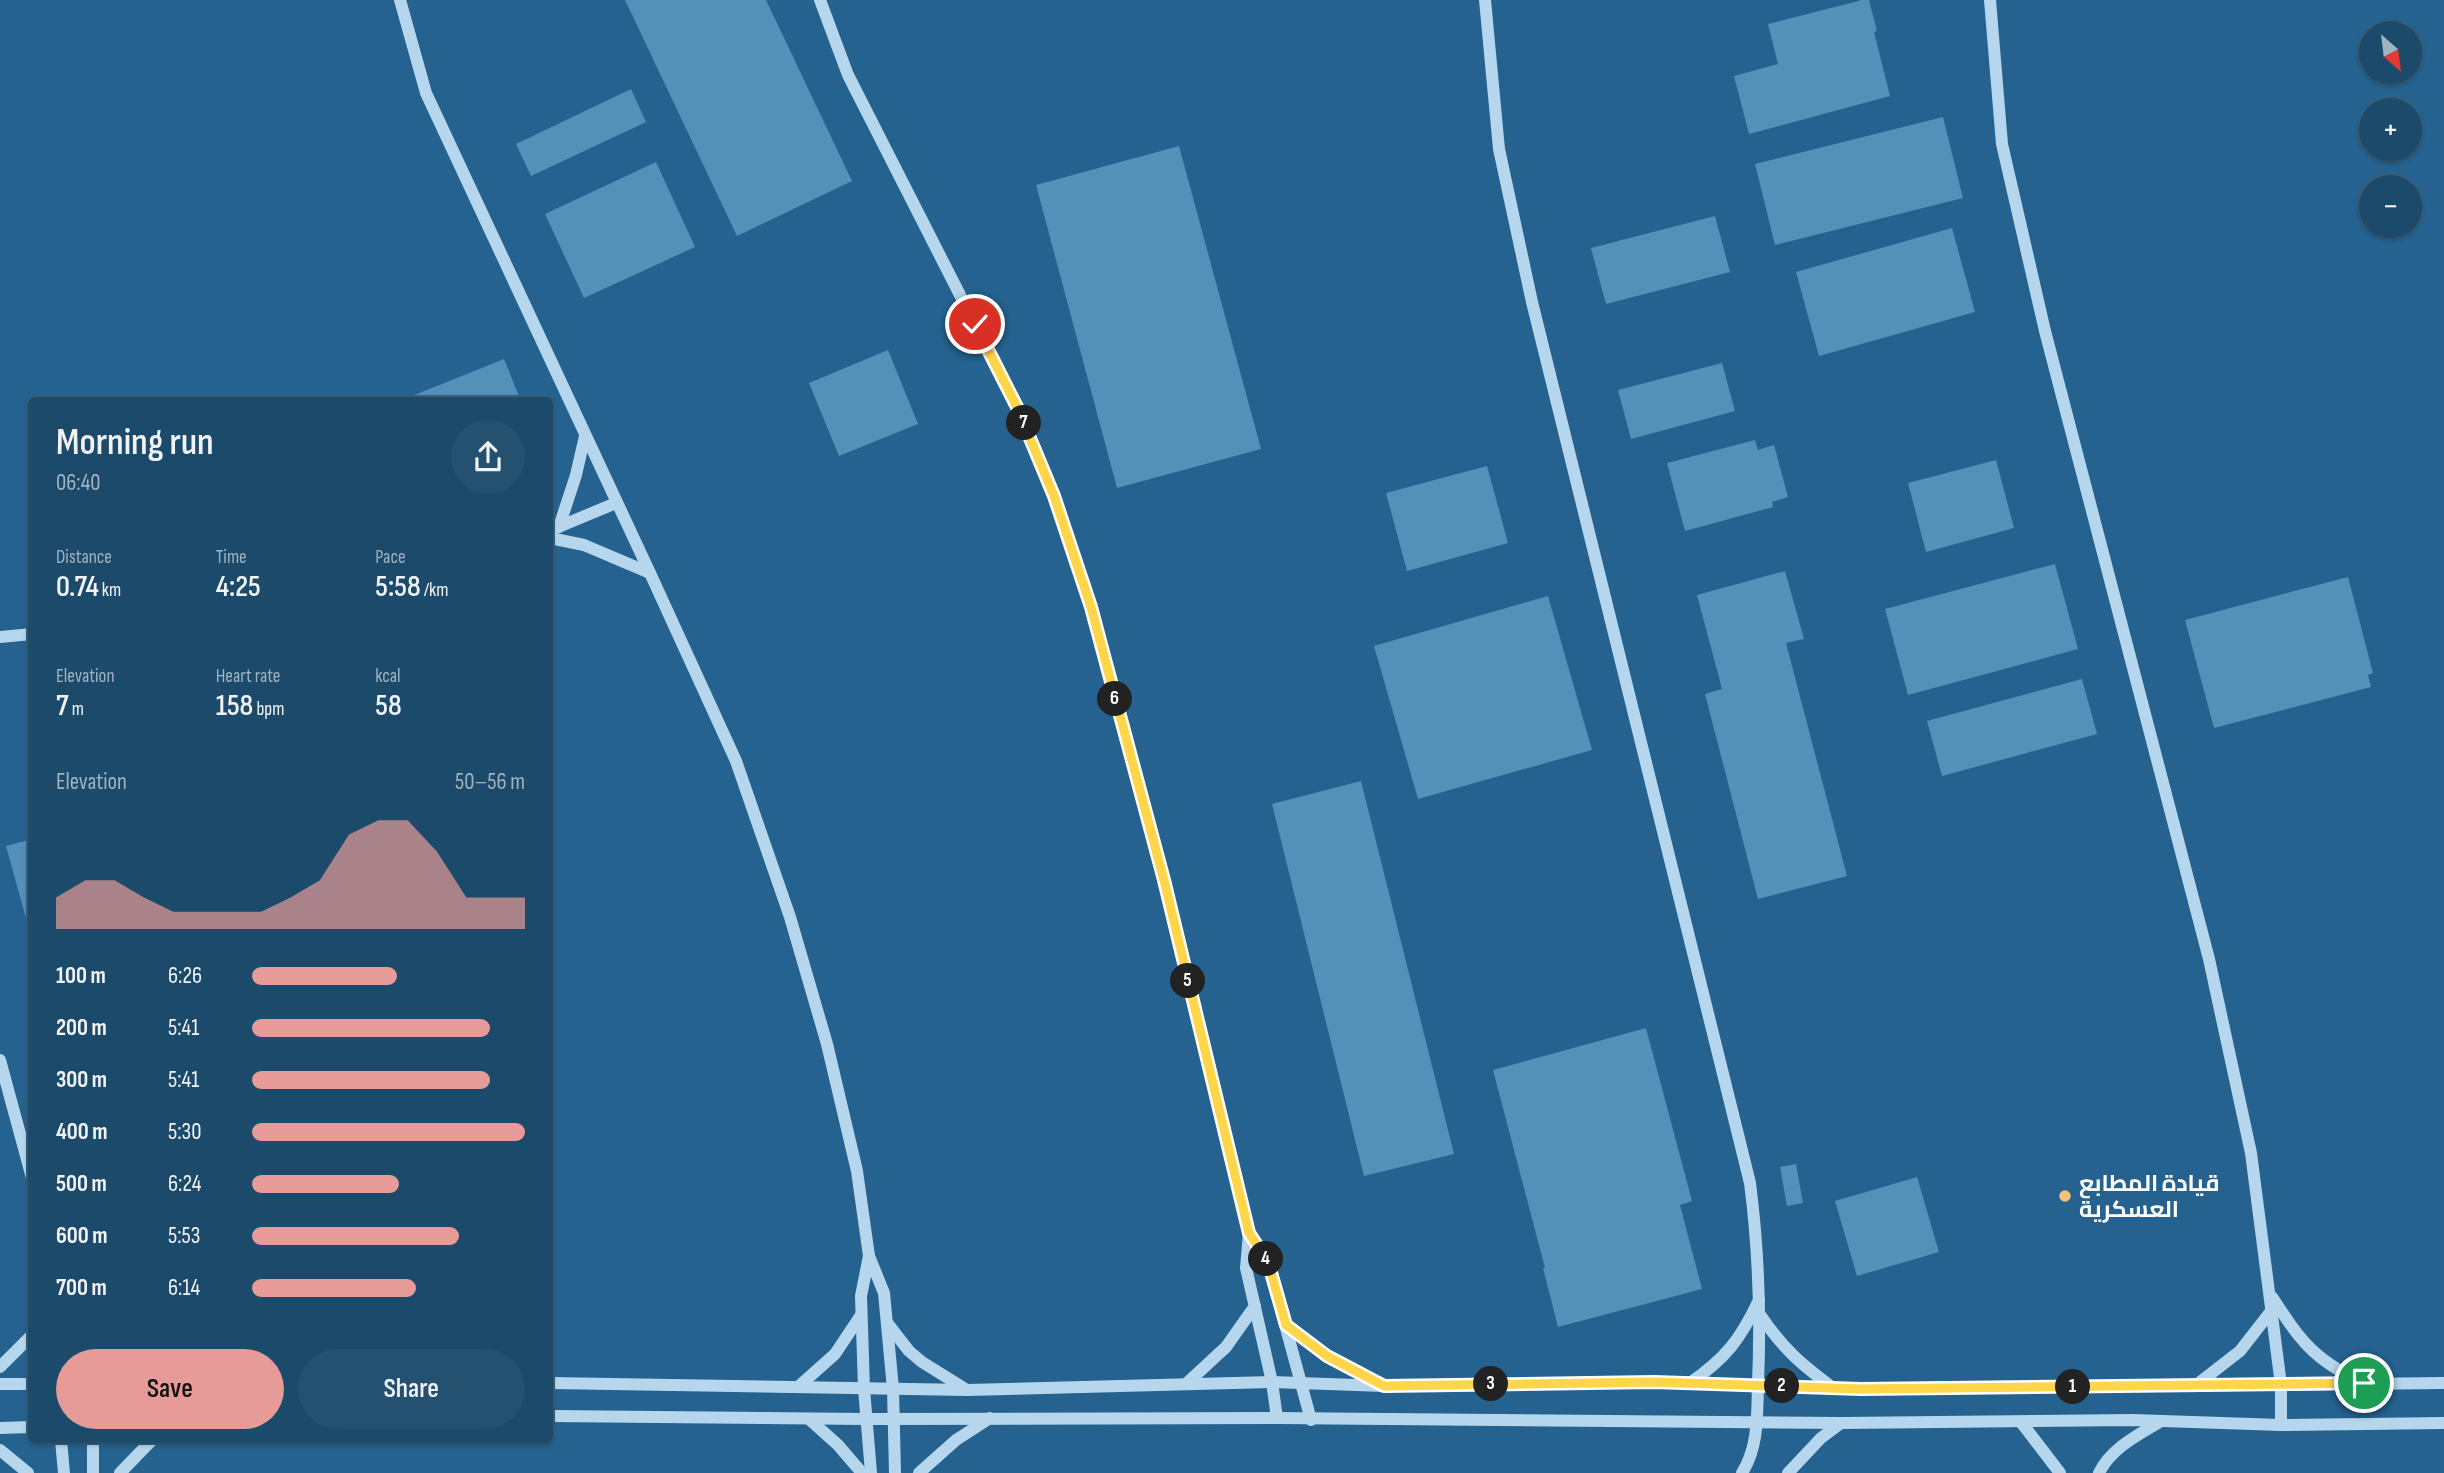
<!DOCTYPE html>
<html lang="en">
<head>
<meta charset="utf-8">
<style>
  :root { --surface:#1c4a6b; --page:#255171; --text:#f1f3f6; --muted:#a0b3c1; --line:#3a627e; --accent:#e69b98 }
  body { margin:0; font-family:"Sofia Sans Condensed",Cairo,sans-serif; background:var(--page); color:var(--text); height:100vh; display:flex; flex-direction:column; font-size:26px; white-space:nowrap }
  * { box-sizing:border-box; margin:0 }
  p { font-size:23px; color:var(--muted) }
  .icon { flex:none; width:38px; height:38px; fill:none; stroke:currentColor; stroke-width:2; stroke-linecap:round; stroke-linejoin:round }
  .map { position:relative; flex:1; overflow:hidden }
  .sheet { position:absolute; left:28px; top:397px; width:525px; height:1046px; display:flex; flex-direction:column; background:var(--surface); border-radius:7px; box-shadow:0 2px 5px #0004,0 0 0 2px var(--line) }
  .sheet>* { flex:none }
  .needle { width:46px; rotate:152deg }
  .controls { position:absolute; left:2359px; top:21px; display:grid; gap:14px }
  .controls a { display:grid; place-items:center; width:63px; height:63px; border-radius:50%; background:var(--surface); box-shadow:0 2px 5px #0004,0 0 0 2px var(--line); font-size:35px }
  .pin { position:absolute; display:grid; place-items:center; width:60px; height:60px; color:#fff; margin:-30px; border:4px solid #fff; border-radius:50%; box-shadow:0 2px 7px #0007 }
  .km { position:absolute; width:35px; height:35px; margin:-18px; border-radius:50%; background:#222; color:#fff; font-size:19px; line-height:35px; text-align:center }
  .round { display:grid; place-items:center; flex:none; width:74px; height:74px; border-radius:37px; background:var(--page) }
  .headline { display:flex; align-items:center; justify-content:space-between; height:119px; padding:0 28px }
  h1 { font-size:38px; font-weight:600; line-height:52px }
  .stats { display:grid; grid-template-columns:repeat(3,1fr); gap:10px; height:119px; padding:7px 28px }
  .stats div { display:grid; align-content:center }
  .stats b { font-size:30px; font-weight:600 }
  .stats small { font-size:19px; font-weight:400 }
  .stats p { font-size:19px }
  .chart { height:196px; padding:14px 28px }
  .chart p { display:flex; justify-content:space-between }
  .chart svg { width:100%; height:126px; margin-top:7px; fill:var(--accent); opacity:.7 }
  .action { display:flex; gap:14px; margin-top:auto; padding:14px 28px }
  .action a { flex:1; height:80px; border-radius:42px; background:var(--accent); color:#111; font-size:28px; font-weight:600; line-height:80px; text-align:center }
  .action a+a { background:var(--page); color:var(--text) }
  ul { padding:0 28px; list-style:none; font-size:23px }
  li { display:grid; grid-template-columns:112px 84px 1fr; align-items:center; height:52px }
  li i { height:18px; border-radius:9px; background:var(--accent) }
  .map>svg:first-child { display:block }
  .building { fill:#5590b9 }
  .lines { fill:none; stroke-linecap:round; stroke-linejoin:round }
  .minor { stroke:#b5d6ec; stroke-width:12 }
  .route-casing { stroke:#fff; stroke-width:14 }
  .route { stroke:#ffd54a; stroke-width:9 }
  .poi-dot { fill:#f6c079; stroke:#25628f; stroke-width:2.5 }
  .labels { text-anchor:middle; stroke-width:5; stroke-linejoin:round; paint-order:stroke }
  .poi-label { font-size:23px; font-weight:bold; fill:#fff; stroke:#25628f; text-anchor:start }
</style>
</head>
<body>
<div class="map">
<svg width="2444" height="1473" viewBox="0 0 2444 1473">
  <rect width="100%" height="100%" fill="#25628f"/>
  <g class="building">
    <path d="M 625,0 L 766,0 L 852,181 L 737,236 Z"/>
    <path d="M 1862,0 L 1869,0 L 1877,31 L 1874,32 L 1890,96 L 1749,134 L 1734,76 L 1778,64 L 1768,24 Z"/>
    <path d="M 631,89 L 646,122 L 531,176 L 516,144 Z"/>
    <path d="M 1943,117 L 1963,198 L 1775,245 L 1755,164 Z"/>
    <path d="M 1179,146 L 1261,449 L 1117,488 L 1036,185 Z"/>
    <path d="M 656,162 L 695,247 L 584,298 L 545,214 Z"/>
    <path d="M 1715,216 L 1730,272 L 1606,304 L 1591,248 Z"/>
    <path d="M 1952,228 L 1975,312 L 1819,356 L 1796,272 Z"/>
    <path d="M 888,350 L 918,424 L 839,456 L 809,383 Z"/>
    <path d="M 504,359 L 521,401 L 402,401 L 402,400 Z"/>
    <path d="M 1722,363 L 1735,411 L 1631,439 L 1618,390 Z"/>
    <path d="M 1755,440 L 1758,450 L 1774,445 L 1788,497 L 1772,502 L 1773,507 L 1685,531 L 1667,463 Z"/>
    <path d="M 1996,460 L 2014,528 L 1926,552 L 1908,483 Z"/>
    <path d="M 1487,466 L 1508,543 L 1407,571 L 1386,493 Z"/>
    <path d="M 2055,564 L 2078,649 L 1908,695 L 1885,609 Z"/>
    <path d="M 1785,571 L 1804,639 L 1786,643 L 1847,876 L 1758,899 L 1705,694 L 1722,689 L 1697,595 Z"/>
    <path d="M 2348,577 L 2373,673 L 2368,675 L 2371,687 L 2214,728 L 2185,620 Z"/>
    <path d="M 1548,596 L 1592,750 L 1418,799 L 1374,646 Z"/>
    <path d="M 2082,679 L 2097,734 L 1942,776 L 1927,721 Z"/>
    <path d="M 1361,781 L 1454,1154 L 1364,1176 L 1272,804 Z"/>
    <path d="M 32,839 L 32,921 L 27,922 L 6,846 Z"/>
    <path d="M 1646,1028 L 1692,1201 L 1680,1205 L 1702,1289 L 1558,1327 L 1543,1268 L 1545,1268 L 1493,1070 Z"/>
    <path d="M 1796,1164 L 1803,1203 L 1787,1206 L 1780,1167 Z"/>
    <path d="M 1917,1177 L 1939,1252 L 1857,1276 L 1835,1201 Z"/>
  </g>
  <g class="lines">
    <g class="minor">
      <path d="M 400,0 L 426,93 L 650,573 L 736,761 L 790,917 L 827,1044 L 857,1171 L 869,1256 L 884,1293 L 893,1389 L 895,1473"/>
      <path d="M 820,0 L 848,75 L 1017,407 L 1054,496 L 1091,607 L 1164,880 L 1249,1233 L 1268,1262 L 1311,1420"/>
      <path d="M 1485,0 L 1499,149 L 1532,302 L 1750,1183 C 1759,1253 1761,1313 1758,1383 C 1757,1414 1759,1446 1742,1473"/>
      <path d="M 1990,0 L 2002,144 L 2045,331 L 2209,959 L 2251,1153 L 2281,1385 L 2281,1425"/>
      <path d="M 559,527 L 576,475 L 585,436"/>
      <path d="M 556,528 L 616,503"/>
      <path d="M 550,538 L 584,545 L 650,573"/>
      <path d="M 0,637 L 32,634"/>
      <path d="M 0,1060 L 32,1178"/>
      <path d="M 1249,1233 L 1246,1268 L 1272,1382 L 1277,1418"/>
      <path d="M 869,1256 L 861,1296 L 864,1389 L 871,1473"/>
      <path d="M 2272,1297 C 2300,1340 2313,1359 2361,1382"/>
      <path d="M 1761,1316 C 1783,1349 1801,1364 1833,1388"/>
      <path d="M 888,1324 L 909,1351 L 922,1362 L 967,1390"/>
      <path d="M 1286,1325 L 1327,1356 L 1377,1383"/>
      <path d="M 0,1367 L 32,1335"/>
      <path d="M 550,1383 L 967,1390 L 1272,1382 L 1384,1386 L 1654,1382 L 1861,1389 L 2444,1383"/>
      <path d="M 1690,1383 C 1726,1358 1740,1340 1759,1300"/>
      <path d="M 0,1384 L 32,1384"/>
      <path d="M 1186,1384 L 1226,1347 L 1255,1306"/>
      <path d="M 2195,1386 L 2240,1351 L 2272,1310"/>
      <path d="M 798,1387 L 835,1354 L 861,1315"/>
      <path d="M 550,1416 L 867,1419 L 1277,1418 L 1842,1423 L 2133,1420 L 2281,1425 L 2444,1423"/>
      <path d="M 809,1419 L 838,1445 L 862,1473"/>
      <path d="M 2021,1422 L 2060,1473"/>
      <path d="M 0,1428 L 32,1427"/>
      <path d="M 61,1440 L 64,1473"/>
      <path d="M 0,1450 L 28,1473"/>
      <path d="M 93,1473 L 93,1440"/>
      <path d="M 120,1473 L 152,1440"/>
      <path d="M 919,1473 L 956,1440 L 990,1418"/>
      <path d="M 1788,1473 L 1821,1438 L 1841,1423"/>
      <path d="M 2099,1473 C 2111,1448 2138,1435 2161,1421"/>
    </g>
  </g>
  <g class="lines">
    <g class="route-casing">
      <path id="route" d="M 975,324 L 1017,407 L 1054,496 L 1091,607 L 1164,880 L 1249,1233 L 1268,1262 L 1286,1325 L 1327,1356 L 1384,1386 L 1654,1382 L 1861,1389 L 2364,1383"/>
    </g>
    <use href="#route" class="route"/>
  </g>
  <circle class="poi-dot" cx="2065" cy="1196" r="7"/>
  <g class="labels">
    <g class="poi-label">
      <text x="2079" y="1191">قيادة المطابع<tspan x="2079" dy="26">العسكرية</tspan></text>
    </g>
  </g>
</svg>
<div class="controls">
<a><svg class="needle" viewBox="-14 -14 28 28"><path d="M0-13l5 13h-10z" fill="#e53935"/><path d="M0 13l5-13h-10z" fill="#a0b3c1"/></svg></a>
<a>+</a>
<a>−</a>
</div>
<div class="pin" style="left:2364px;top:1383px;background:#1e9e55"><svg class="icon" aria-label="arrive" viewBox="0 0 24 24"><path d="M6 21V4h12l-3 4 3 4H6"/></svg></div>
<div class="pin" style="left:975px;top:324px;background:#d93025"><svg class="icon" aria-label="check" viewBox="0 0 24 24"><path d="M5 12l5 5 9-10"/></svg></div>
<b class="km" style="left:2073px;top:1387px">1</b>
<b class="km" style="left:1782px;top:1386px">2</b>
<b class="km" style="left:1491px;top:1384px">3</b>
<b class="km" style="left:1266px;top:1259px">4</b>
<b class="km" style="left:1188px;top:981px">5</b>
<b class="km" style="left:1115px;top:699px">6</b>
<b class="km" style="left:1024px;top:423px">7</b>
<section class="sheet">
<div class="headline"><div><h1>Morning run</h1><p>06:40</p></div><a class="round"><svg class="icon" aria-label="share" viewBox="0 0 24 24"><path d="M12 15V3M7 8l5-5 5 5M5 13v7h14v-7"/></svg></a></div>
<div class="stats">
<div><p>Distance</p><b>0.74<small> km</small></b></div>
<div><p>Time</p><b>4:25</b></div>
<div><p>Pace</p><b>5:58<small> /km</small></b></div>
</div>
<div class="stats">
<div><p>Elevation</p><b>7<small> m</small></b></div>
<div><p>Heart rate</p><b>158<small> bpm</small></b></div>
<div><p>kcal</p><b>58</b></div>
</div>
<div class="chart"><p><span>Elevation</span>50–56 m</p>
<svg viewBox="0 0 160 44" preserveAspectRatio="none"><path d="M0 44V33L10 27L20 27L30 33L40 38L50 38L60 38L70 38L80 33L90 27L100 11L110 6L120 6L130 17L140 33L150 33L160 33V44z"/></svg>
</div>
<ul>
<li><b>100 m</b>6:26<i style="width:53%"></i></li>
<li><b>200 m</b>5:41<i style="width:87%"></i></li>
<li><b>300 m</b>5:41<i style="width:87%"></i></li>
<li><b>400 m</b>5:30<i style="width:100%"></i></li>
<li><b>500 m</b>6:24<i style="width:54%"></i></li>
<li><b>600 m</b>5:53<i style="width:76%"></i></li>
<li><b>700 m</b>6:14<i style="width:60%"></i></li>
</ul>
<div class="action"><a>Save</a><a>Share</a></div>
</section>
</div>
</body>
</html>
